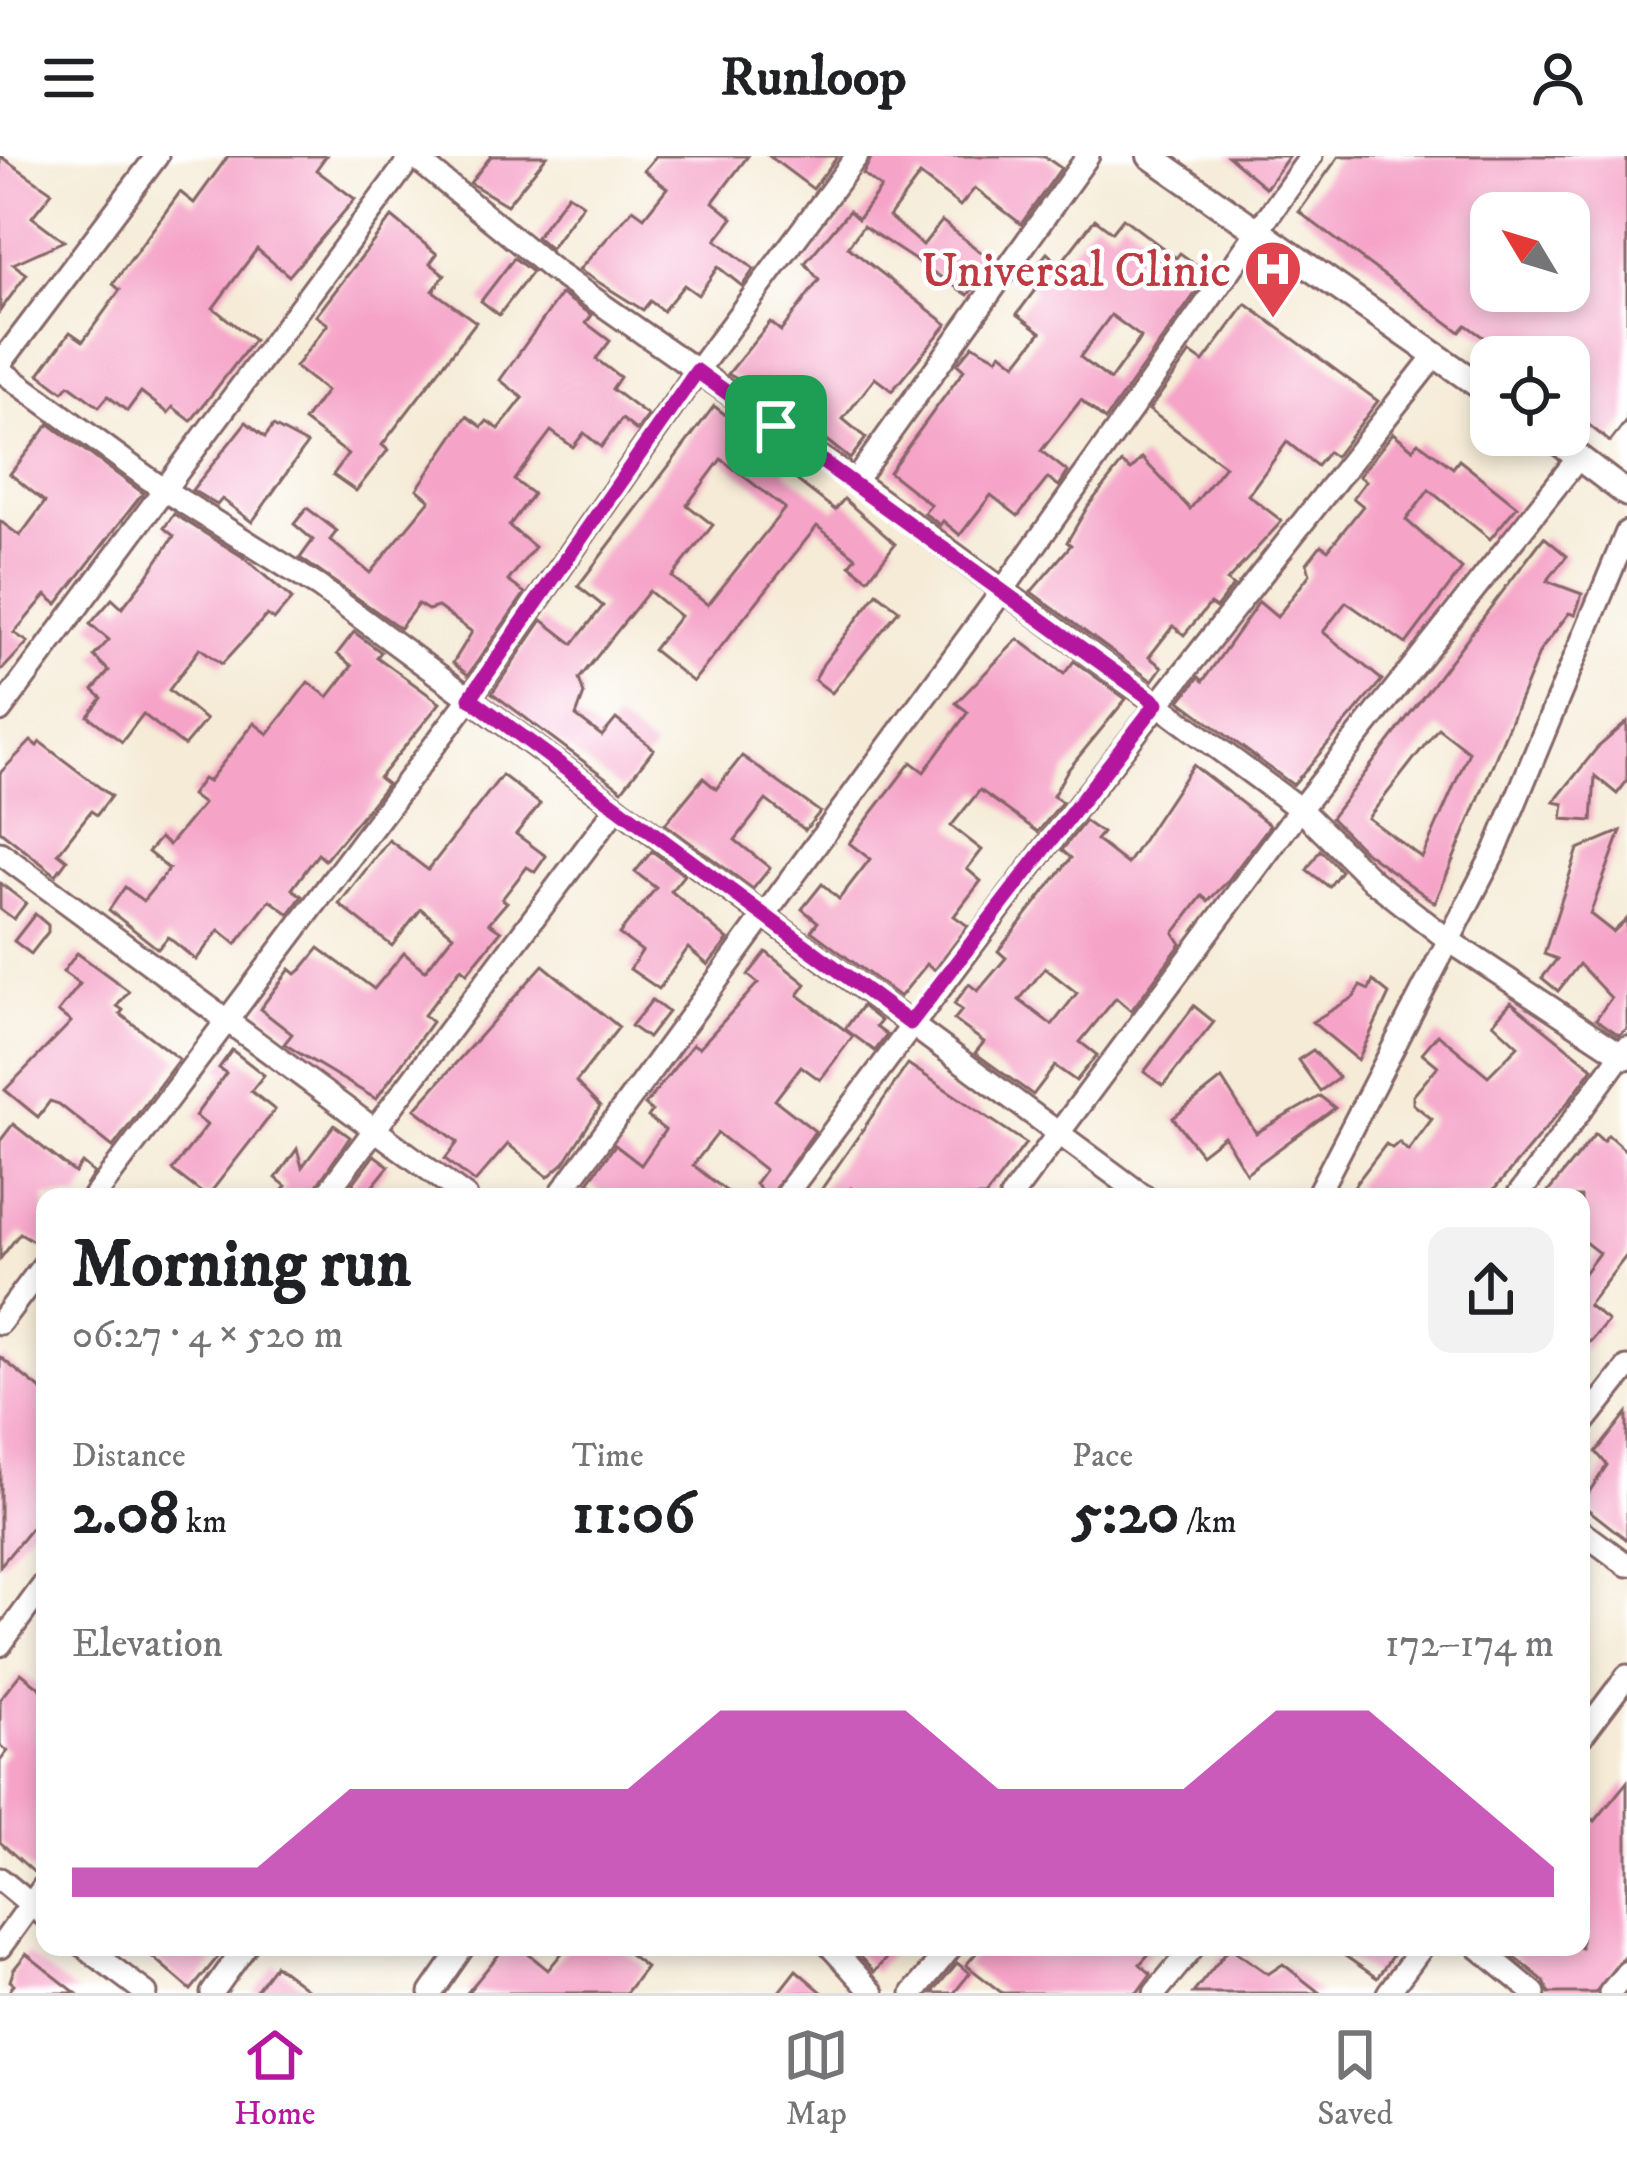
<!DOCTYPE html>
<html lang="en">
<head>
<meta charset="utf-8">
<style>
  :root { --surface:#fff; --page:#f2f2f2; --text:#202124; --muted:#757577; --line:#e0e0e0; --accent:#b5179e }
  body { margin:0; font-family:"IM FELL DW Pica",serif; background:var(--page); color:var(--text); height:100vh; display:flex; flex-direction:column; font-size:45px; white-space:nowrap }
  * { box-sizing:border-box; margin:0 }
  p { font-size:39px; color:var(--muted) }
  .icon { flex:none; width:66px; height:66px; fill:none; stroke:currentColor; stroke-width:2; stroke-linecap:round; stroke-linejoin:round }
  .map { position:relative; flex:1; overflow:hidden }
  .panel { position:absolute; left:36px; top:1032px; width:1554px; height:768px; display:flex; flex-direction:column; background:var(--surface); border-radius:24px; box-shadow:0 6px 18px #0003 }
  .panel>* { flex:none }
  .needle { width:78px; rotate:308deg }
  .controls { position:absolute; left:1470px; top:36px; display:grid; gap:24px }
  .controls a { display:grid; place-items:center; width:120px; height:120px; border-radius:24px; background:var(--surface); box-shadow:0 6px 18px #0003; font-size:60px }
  .pin { position:absolute; display:grid; place-items:center; width:102px; height:102px; color:#fff; margin:-51px; border-radius:24px; box-shadow:0 6px 18px #0006 }
  .round { display:grid; place-items:center; flex:none; width:126px; height:126px; border-radius:24px; background:var(--page) }
  .headline { display:flex; align-items:center; justify-content:space-between; height:204px; padding:0 36px }
  h1 { font-size:66px; font-weight:700; line-height:90px }
  .figures { display:grid; grid-template-columns:repeat(3,1fr); gap:18px; height:204px; padding:12px 36px }
  .figures div { display:grid; align-content:center }
  .figures b { font-size:60px; font-weight:700 }
  .figures small { font-size:33px; font-weight:400 }
  .figures p { font-size:33px }
  .chart { height:336px; padding:24px 36px }
  .chart p { display:flex; justify-content:space-between }
  .chart svg { width:100%; height:216px; margin-top:12px; fill:var(--accent); opacity:.7 }
  header { display:flex; justify-content:space-between; align-items:center; height:156px; padding:0 36px; background:var(--surface); font-size:54px; font-weight:700 }
  .tabs { display:flex; justify-content:space-around; align-items:center; height:168px; border-top:3px solid var(--line); background:var(--surface); font-size:33px; color:var(--muted) }
  .tabs a { display:grid; justify-items:center; gap:6px }
  .tabs .current { color:var(--accent) }
  .map>svg:first-child { display:block }
  .building { fill:#f5a3c7; fill-rule:evenodd }
  .lines { fill:none; stroke-linecap:round; stroke-linejoin:round }
  .minor-casing { stroke:#866667; stroke-width:27 }
  .tertiary-casing { stroke:#866667; stroke-width:30 }
  .minor { stroke:#fff; stroke-width:21 }
  .tertiary { stroke:#fff; stroke-width:24 }
  .route-casing { stroke:#fff; stroke-width:24 }
  .route { stroke:#b5179e; stroke-width:15 }
  .labels { text-anchor:middle; stroke-width:9; stroke-linejoin:round; paint-order:stroke }
  .health-label { font-size:48px; fill:#be3a42; stroke:#fff; text-anchor:end }
</style>
</head>
<body>
<header><svg class="icon" aria-label="menu" viewBox="0 0 24 24"><path d="M4 6h16M4 12h16M4 18h16"/></svg>Runloop<svg class="icon" aria-label="person" viewBox="0 0 24 24"><circle cx="12" cy="8" r="4"/><path d="M4 21q1-7 8-7t8 7"/></svg></header>
<div class="map">
<svg width="1627" height="1837" viewBox="0 0 1627 1837">
  <rect width="100%" height="100%" fill="#fff"/>
  <filter id="ink" filterUnits="userSpaceOnUse"><feTurbulence type="fractalNoise" baseFrequency=".00833" numOctaves="2"/><feDisplacementMap in="SourceGraphic" scale="24" xChannelSelector="R" yChannelSelector="G"/><feConvolveMatrix kernelMatrix="1 2 1 2 8 2 1 2 1" color-interpolation-filters="sRGB"/></filter>
  <filter id="wash" filterUnits="userSpaceOnUse"><feTurbulence type="fractalNoise" baseFrequency=".004" numOctaves="4" result="noise"/><feDisplacementMap in="SourceGraphic" scale="48" xChannelSelector="R" yChannelSelector="G"/><feGaussianBlur stdDeviation="2.7" result="paint"/><feColorMatrix in="noise" values="0 0 0 0 0 0 0 0 0 0 0 0 0 0 0 0 0 1.4 0 .05"/><feComposite in="paint" operator="in"/></filter>
  <g filter="url(#wash)">
    <rect width="100%" height="100%" fill="#f5ebd6"/>
    <g id="blocks">
      <g class="building">
        <path d="M 0,0 L 52,36 L 32,61 L 64,85 L 13,108 L 27,118 L 0,155 Z"/>
        <path d="M 228,0 L 326,0 L 316,14 L 355,43 L 289,120 L 257,93 L 213,152 L 254,184 L 191,265 L 173,251 L 168,257 L 141,236 L 127,255 L 108,240 L 99,251 L 69,229 L 63,236 L 39,218 L 70,176 L 83,185 L 120,134 L 113,128 L 180,36 L 194,47 Z"/>
        <path d="M 491,0 L 547,0 L 507,49 L 470,27 Z"/>
        <path d="M 656,0 L 748,0 L 713,46 L 733,62 L 716,84 L 754,113 L 742,130 L 718,111 L 698,139 L 684,129 L 663,155 L 650,145 L 643,154 L 579,114 L 633,53 L 644,61 L 667,32 L 644,14 Z"/>
        <path d="M 769,0 L 838,0 L 813,33 Z"/>
        <path d="M 872,0 L 1044,0 L 1061,12 L 1021,68 L 975,32 L 960,50 L 920,19 L 889,61 L 923,89 L 942,65 L 993,106 L 968,139 L 863,70 L 848,91 L 947,168 L 892,235 L 875,222 L 843,263 L 866,282 L 850,303 L 777,245 L 728,218 L 770,166 L 781,175 L 819,124 L 805,107 L 849,55 L 858,63 L 881,32 L 863,18 Z"/>
        <path d="M 1228,0 L 1289,0 L 1266,32 Z"/>
        <path d="M 1339,0 L 1627,0 L 1627,264 L 1610,286 L 1569,253 L 1569,201 L 1511,201 L 1466,169 L 1460,176 L 1299,56 ZM 1491,57 L 1569,57 L 1569,95 L 1576,100 L 1569,109 L 1569,135 L 1491,135 Z"/>
        <path d="M 568,38 L 583,48 L 550,93 L 536,81 Z"/>
        <path d="M 392,61 L 437,98 L 430,107 L 445,119 L 433,135 L 476,166 L 382,289 L 388,294 L 356,335 L 333,319 L 348,298 L 304,265 L 326,235 L 295,211 L 328,168 L 316,160 Z"/>
        <path d="M 1123,62 L 1176,102 L 1180,97 L 1209,118 L 1105,264 L 1081,244 L 1041,295 L 1068,316 L 1059,330 L 1048,322 L 1018,360 L 991,339 L 960,379 L 943,365 L 940,369 L 924,357 L 931,349 L 889,316 L 964,214 L 957,208 L 973,189 L 997,202 L 1001,196 L 1016,208 L 1041,176 L 1017,158 L 1035,134 L 1024,125 L 1047,97 L 1060,108 L 1095,63 L 1112,76 ZM 1111,159 L 1141,181 L 1110,224 L 1080,201 Z"/>
        <path d="M 514,102 L 532,116 L 499,159 L 481,145 Z"/>
        <path d="M 561,138 L 592,159 L 586,167 L 610,185 L 596,203 L 620,221 L 612,233 L 648,260 L 637,275 L 622,263 L 601,291 L 584,277 L 573,291 L 551,275 L 514,324 L 533,338 L 509,370 L 535,391 L 508,425 L 525,437 L 468,519 L 453,507 L 472,476 L 438,451 L 428,454 L 418,448 L 400,472 L 300,402 L 313,384 L 294,368 L 307,352 L 337,375 L 330,384 L 370,417 L 430,344 L 417,333 L 467,260 L 482,271 L 487,265 L 499,273 L 523,242 L 500,224 Z"/>
        <path d="M 1246,148 L 1378,245 L 1335,301 L 1328,296 L 1317,310 L 1287,286 L 1248,339 L 1282,365 L 1227,425 L 1233,430 L 1216,452 L 1210,448 L 1184,479 L 1173,470 L 1149,501 L 1162,511 L 1152,525 L 1031,436 L 1071,389 L 1067,386 L 1088,350 L 1122,307 L 1131,314 L 1142,302 L 1190,353 L 1225,310 L 1149,254 L 1190,197 L 1203,206 Z"/>
        <path d="M 714,250 L 790,308 L 785,315 L 835,354 L 844,343 L 895,388 L 868,423 L 850,409 L 856,401 L 817,370 L 693,526 L 653,494 L 680,460 L 649,435 L 579,523 L 584,538 L 576,560 L 602,580 L 616,563 L 654,593 L 622,634 L 492,537 L 542,464 L 573,488 L 603,450 L 578,430 ZM 721,303 L 785,352 L 708,449 L 672,421 L 713,369 L 687,349 Z"/>
        <path d="M 246,266 L 265,281 L 273,270 L 307,288 L 252,366 L 222,343 L 217,349 L 192,334 Z"/>
        <path d="M 49,268 L 143,337 L 57,448 L 46,439 L 14,477 L 28,486 L 0,516 L 0,365 L 20,380 L 45,346 L 10,318 Z"/>
        <path d="M 1393,277 L 1413,293 L 1418,286 L 1453,312 L 1459,304 L 1517,350 L 1490,383 L 1429,334 L 1406,364 L 1462,413 L 1406,488 L 1346,446 L 1323,476 L 1382,524 L 1293,629 L 1180,545 L 1199,521 L 1203,525 L 1259,446 L 1277,461 L 1310,418 L 1307,407 L 1321,389 L 1328,394 L 1363,350 L 1353,342 L 1366,325 L 1359,320 Z"/>
        <path d="M 174,358 L 243,401 L 292,443 L 274,464 L 267,459 L 222,508 L 200,492 L 169,534 L 206,564 L 184,590 L 143,558 L 122,586 L 88,560 L 102,542 L 93,534 L 109,515 L 94,500 L 109,484 L 90,468 L 112,443 L 122,452 L 147,420 L 174,380 L 164,372 Z"/>
        <path d="M 1544,381 L 1567,400 L 1547,425 L 1582,438 L 1575,459 L 1569,457 L 1540,495 L 1435,747 L 1363,694 L 1331,662 ZM 1438,572 L 1469,596 L 1422,702 L 1368,662 Z"/>
        <path d="M 877,437 L 899,454 L 832,537 L 815,524 L 823,508 Z"/>
        <path d="M 354,476 L 381,496 L 377,501 L 440,547 L 379,622 L 387,628 L 365,656 L 325,704 L 318,698 L 292,733 L 302,740 L 289,758 L 270,744 L 236,788 L 219,774 L 196,804 L 168,781 L 158,793 L 109,754 L 125,731 L 143,745 L 169,713 L 148,696 L 160,682 L 169,689 L 203,648 L 191,639 L 203,623 L 208,626 L 254,567 L 268,578 L 308,526 L 328,541 L 352,510 L 337,498 Z"/>
        <path d="M 1018,483 L 1064,518 L 1074,505 L 1126,543 L 1067,615 L 1053,640 L 1062,646 L 1038,676 L 980,634 L 951,670 L 982,694 L 967,713 L 981,725 L 954,760 L 968,770 L 935,814 L 927,808 L 900,841 L 811,775 L 818,766 L 802,753 L 822,728 L 839,743 L 870,703 L 849,687 L 911,606 L 924,616 L 968,556 L 956,547 Z"/>
        <path d="M 1627,566 L 1627,625 L 1617,638 L 1595,620 L 1592,665 L 1562,663 L 1564,648 L 1554,646 L 1597,592 Z"/>
        <path d="M 31,585 L 37,590 L 40,586 L 111,640 L 97,659 L 91,655 L 58,697 L 67,704 L 56,719 L 0,675 L 0,617 Z"/>
        <path d="M 742,600 L 820,656 L 805,674 L 766,644 L 735,684 L 770,712 L 753,733 L 665,668 L 703,622 L 716,633 Z"/>
        <path d="M 1193,609 L 1270,669 L 1227,726 L 1208,745 L 1202,740 L 1174,777 L 1181,788 L 1131,855 L 1116,842 L 1080,886 L 1097,899 L 1076,925 L 1055,910 L 1033,939 L 975,897 L 984,886 L 954,864 L 962,854 L 954,848 L 969,828 L 978,835 L 1006,802 L 998,795 L 1071,702 L 1062,694 L 1085,665 L 1102,677 L 1096,684 L 1127,708 ZM 1045,812 L 1077,837 L 1052,869 L 1019,844 Z"/>
        <path d="M 502,619 L 540,648 L 516,678 L 546,700 L 535,716 L 527,711 L 502,743 L 507,746 L 489,767 L 501,775 L 467,817 L 461,812 L 424,859 L 432,866 L 376,943 L 284,888 L 292,878 L 260,853 L 290,813 L 296,818 L 302,813 L 319,792 L 374,833 L 404,797 L 425,815 L 453,779 L 421,753 L 392,790 L 339,748 L 389,684 L 428,714 Z"/>
        <path d="M 1621,675 L 1590,758 L 1613,776 L 1627,763 L 1627,873 L 1619,879 L 1596,863 L 1611,842 L 1579,808 L 1558,835 L 1542,822 L 1557,803 L 1544,798 L 1578,693 Z"/>
        <path d="M 1320,694 L 1341,715 L 1329,731 L 1307,714 Z"/>
        <path d="M 652,695 L 684,719 L 671,735 L 728,784 L 708,809 L 688,792 L 659,833 L 630,813 L 642,795 L 619,778 L 656,732 L 635,716 Z"/>
        <path d="M 0,727 L 26,747 L 14,763 L 0,753 Z"/>
        <path d="M 35,758 L 48,769 L 48,776 L 31,798 L 14,785 Z"/>
        <path d="M 766,796 L 806,828 L 798,839 L 853,880 L 820,924 L 801,910 L 775,944 L 815,975 L 769,1041 L 755,1028 L 765,1014 L 718,977 L 693,1009 L 734,1041 L 607,1041 L 588,1026 L 615,989 L 641,1009 L 665,974 L 648,961 L 652,955 L 645,949 L 693,888 L 699,892 L 758,827 L 748,819 Z"/>
        <path d="M 77,797 L 129,835 L 117,850 L 123,854 L 120,858 L 179,903 L 113,991 L 59,948 L 50,945 L 38,961 L 5,934 L 71,866 L 58,856 L 80,828 L 63,816 Z"/>
        <path d="M 543,809 L 619,871 L 576,926 L 600,951 L 564,1007 L 548,1021 L 508,988 L 475,1026 L 445,1003 L 458,986 L 415,953 Z"/>
        <path d="M 1373,825 L 1389,838 L 1358,904 L 1312,866 L 1354,841 L 1360,830 L 1369,834 Z"/>
        <path d="M 652,844 L 668,856 L 648,882 L 631,870 Z"/>
        <path d="M 1511,846 L 1593,912 L 1568,946 L 1488,1041 L 1353,1041 L 1359,1033 L 1354,1030 L 1386,988 L 1392,992 L 1399,986 L 1408,995 L 1432,963 L 1413,948 L 1413,940 L 1438,910 L 1422,897 L 1438,878 L 1488,920 L 1518,890 L 1493,867 Z"/>
        <path d="M 862,850 L 881,865 L 876,871 L 887,879 L 875,895 L 845,873 Z"/>
        <path d="M 1194,850 L 1214,866 L 1163,930 L 1144,916 Z"/>
        <path d="M 232,894 L 264,919 L 251,935 L 275,954 L 207,1041 L 172,1014 L 207,969 L 195,960 L 226,917 L 219,912 Z"/>
        <path d="M 1313,894 L 1339,922 L 1320,935 L 1298,904 Z"/>
        <path d="M 908,908 L 1026,987 L 985,1041 L 863,1041 L 851,1032 L 843,1041 L 830,1041 L 821,1034 Z"/>
        <path d="M 1222,923 L 1256,977 L 1320,940 L 1335,952 L 1246,1017 L 1224,980 L 1201,998 L 1173,962 Z"/>
        <path d="M 13,968 L 75,1017 L 82,1007 L 94,1017 L 79,1041 L 45,1041 L 45,1092 L 20,1077 L 0,1103 L 0,985 Z"/>
        <path d="M 334,969 L 350,981 L 309,1041 L 278,1041 L 286,1030 L 276,1022 L 297,993 L 302,1011 Z"/>
        <path d="M 1595,978 L 1603,985 L 1608,979 L 1627,996 L 1627,1099 L 1588,1149 L 1608,1165 L 1581,1196 L 1581,1121 L 1599,1097 L 1581,1083 L 1581,1041 L 1544,1041 Z"/>
        <path d="M 374,999 L 389,1010 L 364,1041 L 343,1041 Z"/>
        <path d="M 0,1201 L 45,1237 L 45,1356 L 0,1410 Z"/>
        <path d="M 1627,1257 L 1627,1384 L 1581,1348 L 1607,1309 L 1596,1296 Z"/>
        <path d="M 21,1517 L 45,1536 L 45,1714 L 36,1718 L 0,1686 L 0,1605 L 8,1595 L 0,1590 L 0,1543 Z"/>
        <path d="M 1627,1626 L 1627,1796 L 1595,1837 L 1549,1837 L 1544,1825 L 1502,1791 L 1581,1791 L 1581,1653 L 1595,1665 Z"/>
        <path d="M 141,1791 L 226,1791 L 191,1834 Z"/>
        <path d="M 505,1791 L 520,1791 L 548,1814 L 567,1791 L 620,1791 L 646,1811 L 626,1837 L 467,1837 Z"/>
        <path d="M 851,1791 L 896,1791 L 874,1816 Z"/>
        <path d="M 981,1791 L 1155,1791 L 1140,1808 L 1151,1818 L 1137,1837 L 1002,1837 L 966,1809 Z"/>
        <path d="M 1230,1791 L 1268,1818 L 1283,1808 L 1320,1837 L 1193,1837 Z"/>
        <path d="M 1332,1791 L 1398,1791 L 1377,1822 Z"/>
        <path d="M 26,1798 L 76,1837 L 8,1837 L 14,1828 L 10,1825 L 14,1813 Z"/>
        <path d="M 957,1807 L 970,1817 L 954,1837 L 932,1837 Z"/>
        <path d="M 275,1809 L 312,1837 L 254,1837 Z"/>
        <path d="M 796,1814 L 823,1837 L 778,1837 Z"/>
      </g>
    </g>
  </g>
  <g filter="url(#ink)">
    <use href="#blocks" fill-opacity="0" stroke="#866667" stroke-width="3"/>
    <g class="lines">
      <g class="minor-casing">
        <g id="minor">
          <path d="M 413,0 L 554,115 L 855,325 L 1300,653 L 1372,724 L 1451,786 L 1627,902"/>
          <path d="M 0,208 L 157,0"/>
          <path d="M 0,214 L 164,334 L 319,431 L 1145,1041"/>
          <path d="M 855,325 L 1088,0"/>
          <path d="M 0,555 L 412,0"/>
          <path d="M 0,697 L 466,1041"/>
          <path d="M 94,1041 L 470,542 L 697,215 L 857,0"/>
          <path d="M 324,1041 L 617,651"/>
          <path d="M 558,1041 L 1003,434 L 1311,0"/>
          <path d="M 784,1041 L 1051,684 L 1436,198"/>
          <path d="M 1011,1041 L 1300,653 L 1579,301"/>
          <path d="M 1316,1041 L 1495,695 L 1627,376"/>
          <path d="M 1517,1041 L 1627,891"/>
          <path d="M 0,1167 L 45,1107"/>
          <path d="M 1581,1270 L 1627,1212"/>
          <path d="M 1581,1375 L 1627,1409"/>
          <path d="M 0,1489 L 45,1427"/>
          <path d="M 1581,1581 L 1627,1520"/>
          <path d="M 0,1723 L 45,1760"/>
          <path d="M 0,1791 L 45,1729"/>
          <path d="M 85,1791 L 146,1837"/>
          <path d="M 831,1791 L 873,1837"/>
          <path d="M 1478,1791 L 1534,1837"/>
          <path d="M 212,1837 L 245,1791"/>
          <path d="M 431,1837 L 463,1791"/>
          <path d="M 913,1837 L 951,1791"/>
          <path d="M 1155,1837 L 1193,1791"/>
          <path d="M 1388,1837 L 1422,1791"/>
          <path d="M 1610,1837 L 1627,1816"/>
        </g>
      </g>
      <g class="tertiary-casing">
        <g id="tertiary">
          <path d="M 1150,0 L 1491,238"/>
          <path d="M 1549,279 L 1627,338"/>
        </g>
      </g>
      <use href="#minor" class="minor"/>
      <use href="#tertiary" class="tertiary"/>
    </g>
  </g>
  <g class="lines" filter="url(#ink)">
    <g class="route-casing">
      <path id="route" d="M 697,215 L 1157,547 L 910,867 L 470,542 Z"/>
    </g>
    <use href="#route" class="route"/>
  </g>
  <defs>
    <g id="hospital-pin" transform="scale(3)"><path d="M0 17L-7.5 6A9.5 9.5 0 1 1 7.5 6Z" fill="#e0444e" stroke="#fff"/><path d="M-5-5h3v3.5h4V-5h3V5h-3V1.5h-4V5h-3Z" fill="#fff"/></g>
  </defs>
  <g fill-rule="evenodd">
    <use href="#hospital-pin" x="1273" y="113"/>
  </g>
  <g class="labels">
    <g class="health-label">
      <text x="1231" y="130">Universal Clinic</text>
    </g>
  </g>
</svg>
<div class="controls">
<a><svg class="needle" viewBox="-14 -14 28 28"><path d="M0-13l5 13h-10z" fill="#e53935"/><path d="M0 13l5-13h-10z" fill="#757577"/></svg></a>
<a><svg class="icon" aria-label="locate" viewBox="0 0 24 24"><circle cx="12" cy="12" r="6"/><path d="M12 2v4M12 18v4M2 12h4M18 12h4"/></svg></a>
</div>
<div class="pin" style="left:776px;top:270px;background:#1e9e55"><svg class="icon" aria-label="arrive" viewBox="0 0 24 24"><path d="M6 21V4h12l-3 4 3 4H6"/></svg></div>
<section class="panel">
<div class="headline"><div><h1>Morning run</h1><p>06:27 · 4 × 520 m</p></div><a class="round"><svg class="icon" aria-label="share" viewBox="0 0 24 24"><path d="M12 15V3M7 8l5-5 5 5M5 13v7h14v-7"/></svg></a></div>
<div class="figures">
<div><p>Distance</p><b>2.08<small> km</small></b></div>
<div><p>Time</p><b>11:06</b></div>
<div><p>Pace</p><b>5:20<small> /km</small></b></div>
</div>
<div class="chart"><p><span>Elevation</span>172–174 m</p>
<svg viewBox="0 0 160 44" preserveAspectRatio="none"><path d="M0 44V38L10 38L20 38L30 22L40 22L50 22L60 22L70 6L80 6L90 6L100 22L110 22L120 22L130 6L140 6L150 22L160 38V44z"/></svg>
</div>
</section>
</div>
<nav class="tabs">
<a class="current"><svg class="icon" aria-label="home" viewBox="0 0 24 24"><path d="M3 11l9-7 9 7M6 9v11h12V9"/></svg>Home</a>
<a><svg class="icon" aria-label="map" viewBox="0 0 24 24"><path d="M3 6l6-2 6 2 6-2v14l-6 2-6-2-6 2zM9 4v14M15 6v14"/></svg>Map</a>
<a><svg class="icon" aria-label="saved" viewBox="0 0 24 24"><path d="M7 4h10v16l-5-4-5 4z"/></svg>Saved</a>
</nav>
</body>
</html>
